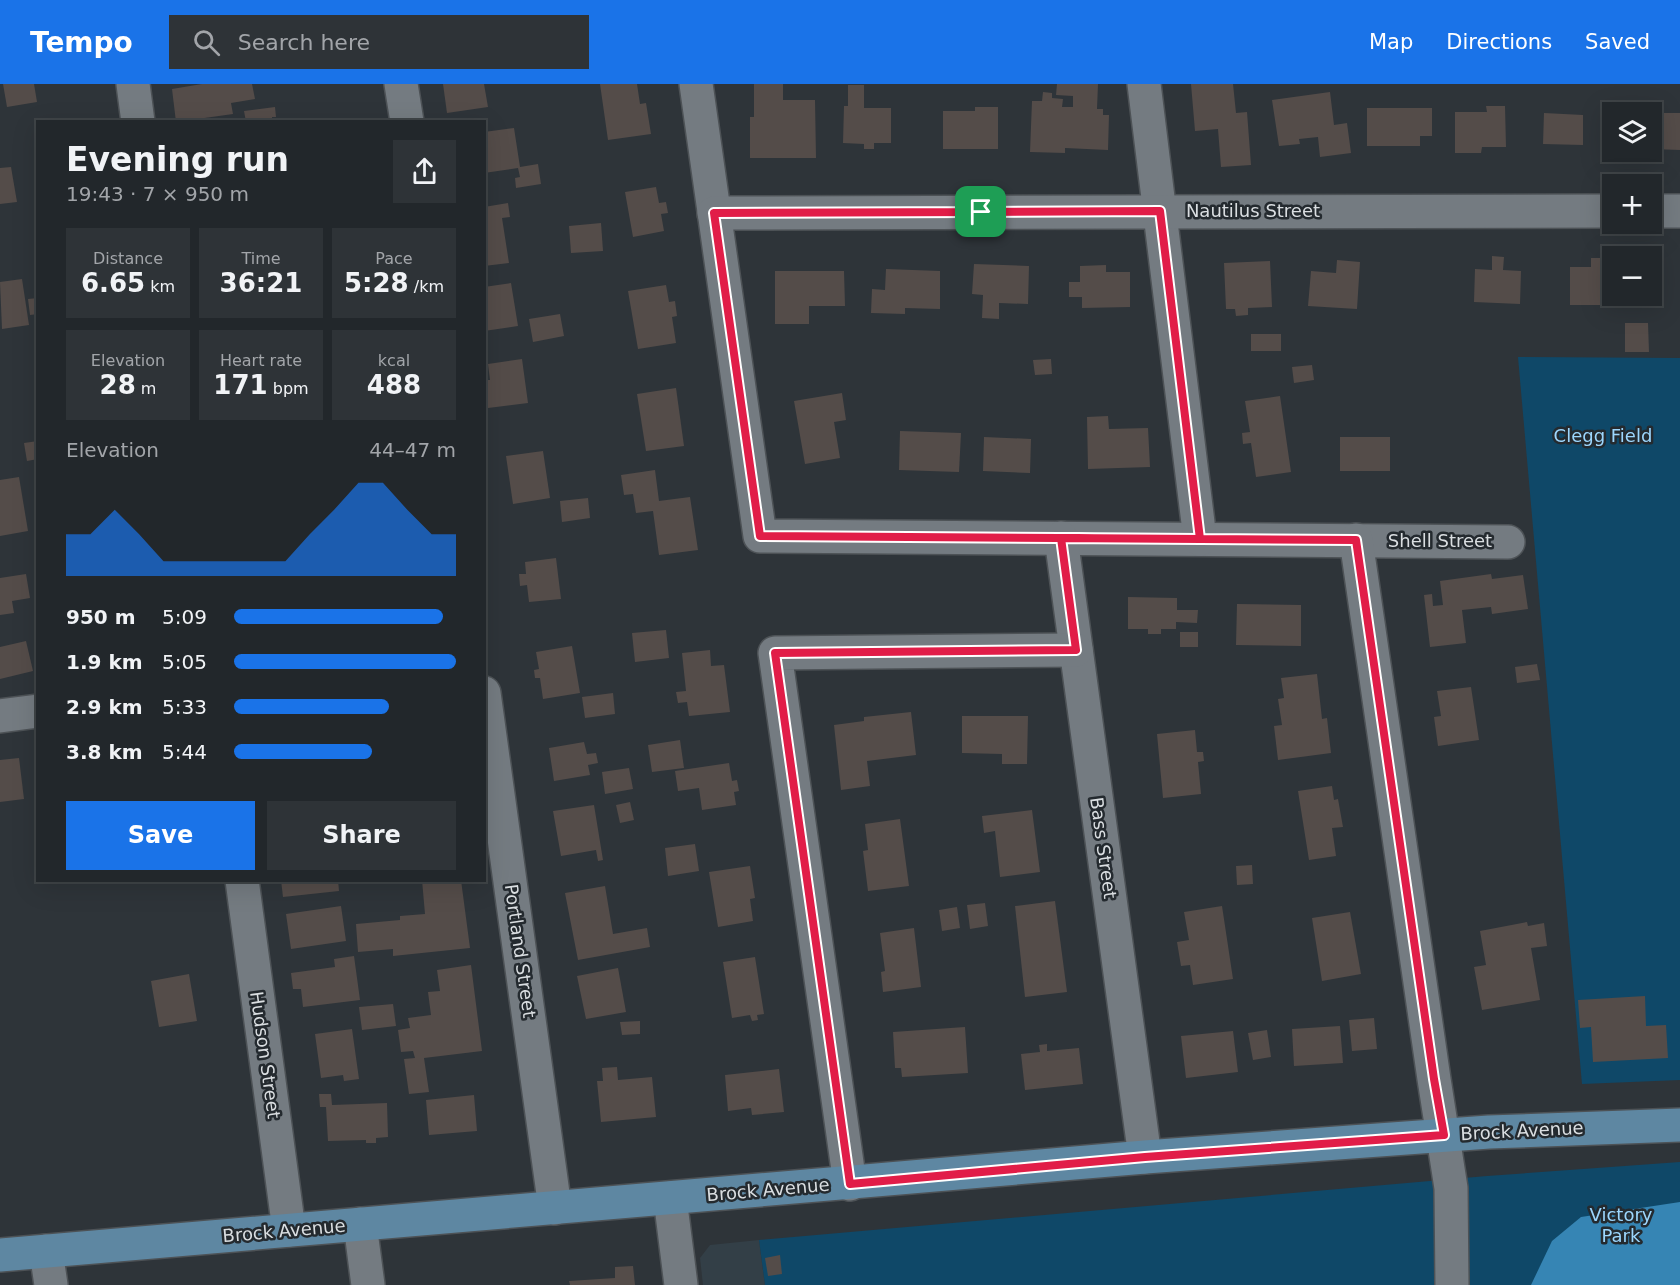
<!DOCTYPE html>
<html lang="en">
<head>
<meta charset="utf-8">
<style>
  :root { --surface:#22272b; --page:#2e3337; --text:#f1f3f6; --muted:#a2a5a9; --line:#3f4447; --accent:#1a73e8 }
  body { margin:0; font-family:"DejaVu Sans",sans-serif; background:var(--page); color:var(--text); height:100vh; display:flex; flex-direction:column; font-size:22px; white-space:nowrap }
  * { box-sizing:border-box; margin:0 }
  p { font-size:20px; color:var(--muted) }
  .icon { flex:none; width:33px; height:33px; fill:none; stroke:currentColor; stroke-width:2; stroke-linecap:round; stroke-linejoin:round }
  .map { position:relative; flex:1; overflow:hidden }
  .side { position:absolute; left:36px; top:36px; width:450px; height:762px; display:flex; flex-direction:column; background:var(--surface); border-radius:0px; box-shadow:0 6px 24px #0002,0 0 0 2px var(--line) }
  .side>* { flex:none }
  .controls { position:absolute; left:1602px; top:18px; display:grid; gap:12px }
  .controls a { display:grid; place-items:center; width:60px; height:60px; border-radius:0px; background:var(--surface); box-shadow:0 6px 24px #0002,0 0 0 2px var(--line); font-size:30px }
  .pin { position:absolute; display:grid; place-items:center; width:51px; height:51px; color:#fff; margin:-26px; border-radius:12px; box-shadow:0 3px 9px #0006 }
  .round { display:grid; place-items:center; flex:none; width:63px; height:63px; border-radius:0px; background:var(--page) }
  .summary { display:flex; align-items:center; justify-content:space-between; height:102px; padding:0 30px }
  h1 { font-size:33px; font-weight:800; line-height:45px }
  .figures { display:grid; grid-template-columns:repeat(3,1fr); gap:9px; height:102px; padding:6px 30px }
  .figures div { display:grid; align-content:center; border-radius:0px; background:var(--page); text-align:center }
  .figures b { font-size:26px; font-weight:800 }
  .figures small { font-size:16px; font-weight:400 }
  .figures p { font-size:16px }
  .chart { height:168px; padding:12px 30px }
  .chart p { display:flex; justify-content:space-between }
  .chart svg { width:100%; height:108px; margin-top:6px; fill:var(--accent); opacity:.7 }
  .action { display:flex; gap:12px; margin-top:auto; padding:12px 30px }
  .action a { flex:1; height:69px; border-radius:0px; background:var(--accent); color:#fff; font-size:24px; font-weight:800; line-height:69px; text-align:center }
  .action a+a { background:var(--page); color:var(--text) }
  ul { padding:0 30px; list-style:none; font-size:20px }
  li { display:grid; grid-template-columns:96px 72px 1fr; align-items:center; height:45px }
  li i { height:15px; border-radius:8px; background:var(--accent) }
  header { display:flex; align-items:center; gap:36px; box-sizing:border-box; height:84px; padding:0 30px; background:var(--accent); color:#fff }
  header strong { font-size:28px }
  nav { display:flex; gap:33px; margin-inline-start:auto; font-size:21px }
  .search { width:420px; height:54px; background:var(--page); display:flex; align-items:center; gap:15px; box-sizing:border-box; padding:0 21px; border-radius:0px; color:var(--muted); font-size:22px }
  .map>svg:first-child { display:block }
  .built { fill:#333f47 }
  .green { fill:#0f4868 }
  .water { fill:#3685b4 }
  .building { fill:#544c49 }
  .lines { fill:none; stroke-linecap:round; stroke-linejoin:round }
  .minor-casing { stroke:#4d5256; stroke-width:36 }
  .major-casing { stroke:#4d5256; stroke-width:36 }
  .minor { stroke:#747b81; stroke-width:33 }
  .major { stroke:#5e87a2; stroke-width:33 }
  .route-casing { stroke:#fff; stroke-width:12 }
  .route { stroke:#e11d48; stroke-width:8 }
  .labels { text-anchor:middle; stroke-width:5; stroke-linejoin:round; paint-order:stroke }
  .street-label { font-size:18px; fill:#dadee1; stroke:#242a2f }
  .park-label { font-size:18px; fill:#9cd6fd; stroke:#242a2f }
</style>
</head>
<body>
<header>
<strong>Tempo</strong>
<div class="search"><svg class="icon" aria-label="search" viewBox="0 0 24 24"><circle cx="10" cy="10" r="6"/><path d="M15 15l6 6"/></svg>Search here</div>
<nav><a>Map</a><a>Directions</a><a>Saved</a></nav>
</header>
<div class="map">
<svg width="1680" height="1201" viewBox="0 0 1680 1201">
  <rect width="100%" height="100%" fill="#2e3439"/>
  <path class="built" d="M 759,1156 L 765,1201 L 703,1201 L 700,1174 L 710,1161 Z"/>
  <g class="green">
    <path d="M 1518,273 L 1680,274 L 1680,996 L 1582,1000 Z"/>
    <path d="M 1680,1078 L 1680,1201 L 765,1201 L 759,1156 L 1487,1092 Z"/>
  </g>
  <path class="water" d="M 1680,1118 L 1680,1201 L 1531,1201 L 1552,1157 L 1581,1133 Z"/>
  <g class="building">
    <path d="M 3,0 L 34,0 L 37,18 L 7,23 Z"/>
    <path d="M 202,0 L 252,0 L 255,15 L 231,19 L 233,30 L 176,38 L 172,5 Z"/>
    <path d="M 443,0 L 484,0 L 488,23 L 447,29 Z"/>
    <path d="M 600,0 L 637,0 L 640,20 L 646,19 L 651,50 L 608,56 Z"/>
    <path d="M 754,0 L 783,0 L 783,16 L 815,16 L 816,74 L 750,74 L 750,33 L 754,33 Z"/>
    <path d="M 1057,0 L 1098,0 L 1097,25 L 1103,25 L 1103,31 L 1109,31 L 1108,66 L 1065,64 L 1065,69 L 1030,68 L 1032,17 L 1042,17 L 1043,8 L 1052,9 L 1052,14 L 1063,15 L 1062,23 L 1073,23 L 1073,12 L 1056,11 Z"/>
    <path d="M 1191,0 L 1233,0 L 1236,29 L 1247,28 L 1251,81 L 1221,83 L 1218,45 L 1195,47 Z"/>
    <path d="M 848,1 L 864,1 L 864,24 L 891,24 L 891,59 L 874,59 L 874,65 L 864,65 L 864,60 L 843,59 L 844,22 L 848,22 Z"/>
    <path d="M 1330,8 L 1334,41 L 1347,39 L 1351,69 L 1320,73 L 1318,53 L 1299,55 L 1300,60 L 1279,62 L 1272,16 Z"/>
    <path d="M 1486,22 L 1505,22 L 1506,63 L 1482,63 L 1481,69 L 1455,69 L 1455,28 L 1487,28 Z"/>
    <path d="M 275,23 L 276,33 L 272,33 L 272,38 L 246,38 L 244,27 Z"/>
    <path d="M 975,23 L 998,23 L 998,65 L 943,65 L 943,27 L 975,27 Z"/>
    <path d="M 1367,24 L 1432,24 L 1432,52 L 1420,52 L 1420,62 L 1367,62 Z"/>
    <path d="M 1544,29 L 1583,31 L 1583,61 L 1543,60 Z"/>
    <path d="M 1652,29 L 1680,29 L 1680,66 L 1652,65 Z"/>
    <path d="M 514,44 L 520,83 L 538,80 L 541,100 L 516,104 L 515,94 L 520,93 L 518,84 L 484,89 L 484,48 Z"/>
    <path d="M 11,83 L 17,118 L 0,120 L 0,84 Z"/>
    <path d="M 656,103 L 659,119 L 666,118 L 668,129 L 661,130 L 664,147 L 633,153 L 625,108 Z"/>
    <path d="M 508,119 L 510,133 L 502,134 L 509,179 L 484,182 L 484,123 Z"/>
    <path d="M 601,139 L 603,167 L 571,169 L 569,142 Z"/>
    <path d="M 1492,172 L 1504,173 L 1503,186 L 1521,187 L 1520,220 L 1474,218 L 1475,185 L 1492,186 Z"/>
    <path d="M 1591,174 L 1601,174 L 1601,183 L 1612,183 L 1612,212 L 1620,212 L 1620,221 L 1570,221 L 1570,183 L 1591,183 Z"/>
    <path d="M 1337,176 L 1360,178 L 1357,225 L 1308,222 L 1311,187 L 1336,189 Z"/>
    <path d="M 1270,177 L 1272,223 L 1248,224 L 1248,231 L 1236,232 L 1235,225 L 1226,225 L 1224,179 Z"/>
    <path d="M 974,180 L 1029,182 L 1028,220 L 999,219 L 999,235 L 982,234 L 983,211 L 972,210 Z"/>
    <path d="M 1106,181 L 1106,188 L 1130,188 L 1130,223 L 1082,224 L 1082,213 L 1069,213 L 1069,198 L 1080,198 L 1080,182 Z"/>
    <path d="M 886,185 L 940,187 L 940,225 L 905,224 L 905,230 L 871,229 L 872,205 L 885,206 Z"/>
    <path d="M 775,187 L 844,187 L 845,222 L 809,222 L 809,240 L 775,240 Z"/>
    <path d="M 22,195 L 29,241 L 2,245 L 0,198 Z"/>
    <path d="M 511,199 L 518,242 L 484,247 L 484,203 Z"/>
    <path d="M 666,201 L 669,218 L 675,217 L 677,232 L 672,233 L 676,259 L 638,265 L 628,207 Z"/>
    <path d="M 38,214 L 38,230 L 30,231 L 28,215 Z"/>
    <path d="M 560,230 L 564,252 L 533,258 L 529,235 Z"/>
    <path d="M 1625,239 L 1648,239 L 1649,268 L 1625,268 Z"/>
    <rect x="1251" y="250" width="30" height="17"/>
    <path d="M 522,275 L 528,319 L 488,324 L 484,299 L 484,296 L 490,296 L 488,280 Z"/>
    <path d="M 1051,275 L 1052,290 L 1035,291 L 1033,276 Z"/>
    <path d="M 1312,281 L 1314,296 L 1294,299 L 1292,283 Z"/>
    <path d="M 676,304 L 684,362 L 646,367 L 637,310 Z"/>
    <path d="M 842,309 L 846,336 L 834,338 L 840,374 L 805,380 L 794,317 Z"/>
    <path d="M 1280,312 L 1291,388 L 1256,393 L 1251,359 L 1243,360 L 1242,349 L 1250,348 L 1245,317 Z"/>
    <path d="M 1108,332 L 1109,345 L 1148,344 L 1150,383 L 1088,385 L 1087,333 Z"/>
    <path d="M 900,347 L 961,349 L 959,388 L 899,386 Z"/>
    <path d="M 984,353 L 1031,355 L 1030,389 L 983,387 Z"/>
    <rect x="1340" y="353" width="50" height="34"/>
    <path d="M 38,357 L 38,375 L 27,377 L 24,359 Z"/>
    <path d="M 543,367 L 550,414 L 513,420 L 506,372 Z"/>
    <path d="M 655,386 L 659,417 L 690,413 L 698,466 L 659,471 L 653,427 L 636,429 L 633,410 L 624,411 L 621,391 Z"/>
    <path d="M 19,393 L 28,447 L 0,452 L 0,396 Z"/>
    <path d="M 588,414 L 590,434 L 562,438 L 560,417 Z"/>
    <path d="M 556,474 L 561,515 L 529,518 L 527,501 L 520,502 L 519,490 L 526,490 L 525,478 Z"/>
    <path d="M 26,490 L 30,514 L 12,517 L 14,529 L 0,531 L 0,494 Z"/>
    <path d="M 1491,490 L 1492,495 L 1523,491 L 1528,525 L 1492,530 L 1491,523 L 1462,526 L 1466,559 L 1430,563 L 1424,511 L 1432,510 L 1433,522 L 1443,521 L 1440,497 Z"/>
    <path d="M 1128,513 L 1177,514 L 1177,526 L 1198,526 L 1197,539 L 1176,538 L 1176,545 L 1161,545 L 1161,550 L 1148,550 L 1148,545 L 1128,545 Z"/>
    <path d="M 1237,520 L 1301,521 L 1301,562 L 1236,561 Z"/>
    <path d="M 666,546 L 669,574 L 635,578 L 632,549 Z"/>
    <rect x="1180" y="548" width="18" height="15"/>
    <path d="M 26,557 L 33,587 L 0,595 L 0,563 Z"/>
    <path d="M 572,562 L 580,609 L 543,615 L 540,594 L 535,594 L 534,586 L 539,585 L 536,568 Z"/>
    <path d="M 710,566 L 711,582 L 724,581 L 730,628 L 689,632 L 687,618 L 678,619 L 676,608 L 686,607 L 682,569 Z"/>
    <path d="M 1537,580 L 1540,596 L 1517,599 L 1515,583 Z"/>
    <path d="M 1317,590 L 1322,635 L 1327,634 L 1331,669 L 1278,676 L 1274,642 L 1282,641 L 1278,615 L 1284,614 L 1281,594 Z"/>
    <path d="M 1471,603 L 1479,656 L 1438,662 L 1434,633 L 1441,632 L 1437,607 Z"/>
    <path d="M 613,609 L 615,630 L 585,634 L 582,613 Z"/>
    <path d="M 911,628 L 916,671 L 867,677 L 870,702 L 841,706 L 834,641 L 864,637 L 864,633 Z"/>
    <path d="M 962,632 L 1028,632 L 1027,680 L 1002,680 L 1002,670 L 962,669 Z"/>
    <path d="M 1195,646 L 1197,668 L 1203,668 L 1204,677 L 1198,678 L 1201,710 L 1163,714 L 1157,650 Z"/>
    <path d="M 680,656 L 684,684 L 652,688 L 648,661 Z"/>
    <path d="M 584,658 L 587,670 L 596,669 L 598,679 L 588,681 L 590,691 L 554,697 L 549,664 Z"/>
    <path d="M 19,674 L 24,715 L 0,718 L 0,676 Z"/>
    <path d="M 729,679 L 732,697 L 737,696 L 739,707 L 734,708 L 736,721 L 702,726 L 699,704 L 678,707 L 675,687 Z"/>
    <path d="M 629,684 L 633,705 L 605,710 L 602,688 Z"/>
    <path d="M 1332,702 L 1334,716 L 1338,715 L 1343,743 L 1332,744 L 1336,772 L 1309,776 L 1298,707 Z"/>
    <path d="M 630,718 L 634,736 L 620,739 L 616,721 Z"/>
    <path d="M 594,721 L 603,776 L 598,777 L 596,766 L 561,772 L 553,727 Z"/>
    <path d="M 1032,726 L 1040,788 L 1000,793 L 995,747 L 984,749 L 982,732 Z"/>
    <path d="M 900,735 L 909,802 L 868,807 L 863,767 L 868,766 L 865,740 Z"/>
    <path d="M 695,760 L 699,787 L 668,792 L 665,764 Z"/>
    <path d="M 1252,781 L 1253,800 L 1237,801 L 1236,782 Z"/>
    <path d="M 750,782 L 755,814 L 750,815 L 753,837 L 718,843 L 709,788 Z"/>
    <path d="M 281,796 L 338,796 L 339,807 L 283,813 Z"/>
    <path d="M 422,796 L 461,796 L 470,864 L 393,872 L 393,865 L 358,868 L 356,840 L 400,836 L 400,832 L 425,830 Z"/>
    <path d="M 605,802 L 613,850 L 647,844 L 650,863 L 578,876 L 565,809 Z"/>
    <path d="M 1055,817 L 1067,908 L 1025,913 L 1015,822 Z"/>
    <path d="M 985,819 L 988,842 L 970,845 L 967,821 Z"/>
    <path d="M 341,822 L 346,857 L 291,865 L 286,830 Z"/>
    <path d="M 1222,822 L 1233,895 L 1193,901 L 1190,881 L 1181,882 L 1177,858 L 1189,856 L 1184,828 Z"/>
    <path d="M 957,823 L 960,844 L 942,847 L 939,826 Z"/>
    <path d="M 1350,828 L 1361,890 L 1322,897 L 1312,834 Z"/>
    <path d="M 1527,838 L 1528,842 L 1544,839 L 1547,862 L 1531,864 L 1540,916 L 1482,926 L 1474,883 L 1486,881 L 1480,847 Z"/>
    <path d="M 914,844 L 921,903 L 883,908 L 881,888 L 885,887 L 880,849 Z"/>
    <path d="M 354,872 L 360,916 L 303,923 L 301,905 L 293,905 L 291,889 L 335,883 L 334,875 Z"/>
    <path d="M 755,873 L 764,930 L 757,931 L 758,936 L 752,937 L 750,931 L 732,934 L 723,878 Z"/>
    <path d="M 471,881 L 482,967 L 424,974 L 429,1008 L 409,1010 L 404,975 L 415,974 L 413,967 L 401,968 L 398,946 L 410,944 L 408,934 L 431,931 L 428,908 L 440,907 L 437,886 Z"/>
    <path d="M 618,884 L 626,928 L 586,935 L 577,892 Z"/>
    <path d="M 189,890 L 197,937 L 159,943 L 151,897 Z"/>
    <path d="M 1645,912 L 1646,942 L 1666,941 L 1668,974 L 1593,978 L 1591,943 L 1580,944 L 1578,916 Z"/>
    <path d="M 393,920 L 396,942 L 362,946 L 359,923 Z"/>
    <path d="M 1374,934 L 1377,965 L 1352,967 L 1349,936 Z"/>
    <path d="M 640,937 L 640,950 L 622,951 L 620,938 Z"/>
    <path d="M 1340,942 L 1343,979 L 1294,982 L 1292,945 Z"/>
    <path d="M 965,943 L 968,989 L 902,993 L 901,984 L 895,984 L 893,948 Z"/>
    <path d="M 352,945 L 359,995 L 344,997 L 343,991 L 321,994 L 315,950 Z"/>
    <path d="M 1267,946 L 1271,973 L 1253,976 L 1248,949 Z"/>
    <path d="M 1233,947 L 1238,988 L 1186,994 L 1181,952 Z"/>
    <path d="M 1047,960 L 1047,967 L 1079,964 L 1083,1000 L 1025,1006 L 1021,970 L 1040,968 L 1039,961 Z"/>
    <path d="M 617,983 L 618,996 L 652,993 L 656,1033 L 601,1038 L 597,997 L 603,997 L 602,984 Z"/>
    <path d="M 779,985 L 784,1028 L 752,1031 L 751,1024 L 728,1027 L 725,991 Z"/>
    <path d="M 319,1010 L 331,1010 L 332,1021 L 387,1019 L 388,1053 L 376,1054 L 376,1059 L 366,1059 L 366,1056 L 328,1057 L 326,1023 L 320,1023 Z"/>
    <path d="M 474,1011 L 477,1047 L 429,1051 L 426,1016 Z"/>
    <path d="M 780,1171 L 782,1190 L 768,1192 L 765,1174 Z"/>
    <path d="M 633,1182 L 635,1201 L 570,1201 L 569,1197 L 615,1194 L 615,1183 Z"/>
  </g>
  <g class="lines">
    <g class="minor-casing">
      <g id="minor">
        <path d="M 133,0 L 138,38"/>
        <path d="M 401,0 L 407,38"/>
        <path d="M 696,0 L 760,452 L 1508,458"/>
        <path d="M 1144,0 L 1200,455"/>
        <path d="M 1652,127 L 1680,127"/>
        <path d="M 714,129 L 1612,127"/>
        <path d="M 1061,454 L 1145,1073"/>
        <path d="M 1356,456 L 1434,995 L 1451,1104 L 1452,1201"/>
        <path d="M 484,609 L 555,1124"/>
        <path d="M 0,632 L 38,627"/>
        <path d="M 242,796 L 289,1146"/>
        <path d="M 850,1100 L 775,569 L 1076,566"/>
        <path d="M 670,1114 L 681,1201"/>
        <path d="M 360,1140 L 368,1201"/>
        <path d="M 46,1167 L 51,1201"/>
      </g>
    </g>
    <g class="major-casing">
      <path id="major" d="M 0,1171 L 1145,1073 L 1489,1048 L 1680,1041"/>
    </g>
    <use href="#minor" class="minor"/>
    <use href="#major" class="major"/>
  </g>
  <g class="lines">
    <g class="route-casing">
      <path id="route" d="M 981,128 L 1160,127 L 1200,455 L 1061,454 L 1076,566 L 775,569 L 850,1100 L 1145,1073 L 1444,1051 L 1434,995 L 1356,456 C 1157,455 959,453 760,452 L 714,129 L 981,128"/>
    </g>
    <use href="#route" class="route"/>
  </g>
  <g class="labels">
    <g class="street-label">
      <text x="1253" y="133">Nautilus Street</text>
      <text x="1440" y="463">Shell Street</text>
      <text transform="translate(1103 764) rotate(82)" y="6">Bass Street</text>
      <text transform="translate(520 867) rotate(82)" y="6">Portland Street</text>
      <text transform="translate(265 971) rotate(82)" y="6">Hudson Street</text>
      <text transform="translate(1522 1047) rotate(-3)" y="6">Brock Avenue</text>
      <text transform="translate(768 1106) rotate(-5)" y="6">Brock Avenue</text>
      <text transform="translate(284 1147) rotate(-5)" y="6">Brock Avenue</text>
    </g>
    <g class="park-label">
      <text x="1603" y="358">Clegg Field</text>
      <text x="1621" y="1137">Victory<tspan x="1621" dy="21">Park</tspan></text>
    </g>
  </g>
</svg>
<div class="controls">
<a><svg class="icon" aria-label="layers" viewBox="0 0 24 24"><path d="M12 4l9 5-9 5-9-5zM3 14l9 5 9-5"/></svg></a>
<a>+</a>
<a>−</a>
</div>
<div class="pin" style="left:981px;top:128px;background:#1e9e55"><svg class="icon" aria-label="arrive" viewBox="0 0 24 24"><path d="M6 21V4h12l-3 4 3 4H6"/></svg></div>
<section class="side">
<div class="summary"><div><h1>Evening run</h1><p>19:43 · 7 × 950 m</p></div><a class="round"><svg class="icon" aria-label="share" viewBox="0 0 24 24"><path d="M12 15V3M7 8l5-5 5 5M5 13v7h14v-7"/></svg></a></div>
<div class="figures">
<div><p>Distance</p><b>6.65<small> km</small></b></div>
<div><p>Time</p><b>36:21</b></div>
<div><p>Pace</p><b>5:28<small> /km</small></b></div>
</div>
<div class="figures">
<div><p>Elevation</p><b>28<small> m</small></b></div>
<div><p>Heart rate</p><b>171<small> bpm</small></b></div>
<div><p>kcal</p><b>488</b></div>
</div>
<div class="chart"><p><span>Elevation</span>44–47 m</p>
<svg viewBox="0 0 160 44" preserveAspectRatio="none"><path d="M0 44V27L10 27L20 17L30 27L40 38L50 38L60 38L70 38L80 38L90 38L100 27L110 17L120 6L130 6L140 17L150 27L160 27V44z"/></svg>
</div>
<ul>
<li><b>950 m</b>5:09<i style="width:94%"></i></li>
<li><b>1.9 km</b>5:05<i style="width:100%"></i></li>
<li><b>2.9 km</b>5:33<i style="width:70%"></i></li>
<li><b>3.8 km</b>5:44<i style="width:62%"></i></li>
</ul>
<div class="action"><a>Save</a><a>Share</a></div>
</section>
</div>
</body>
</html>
